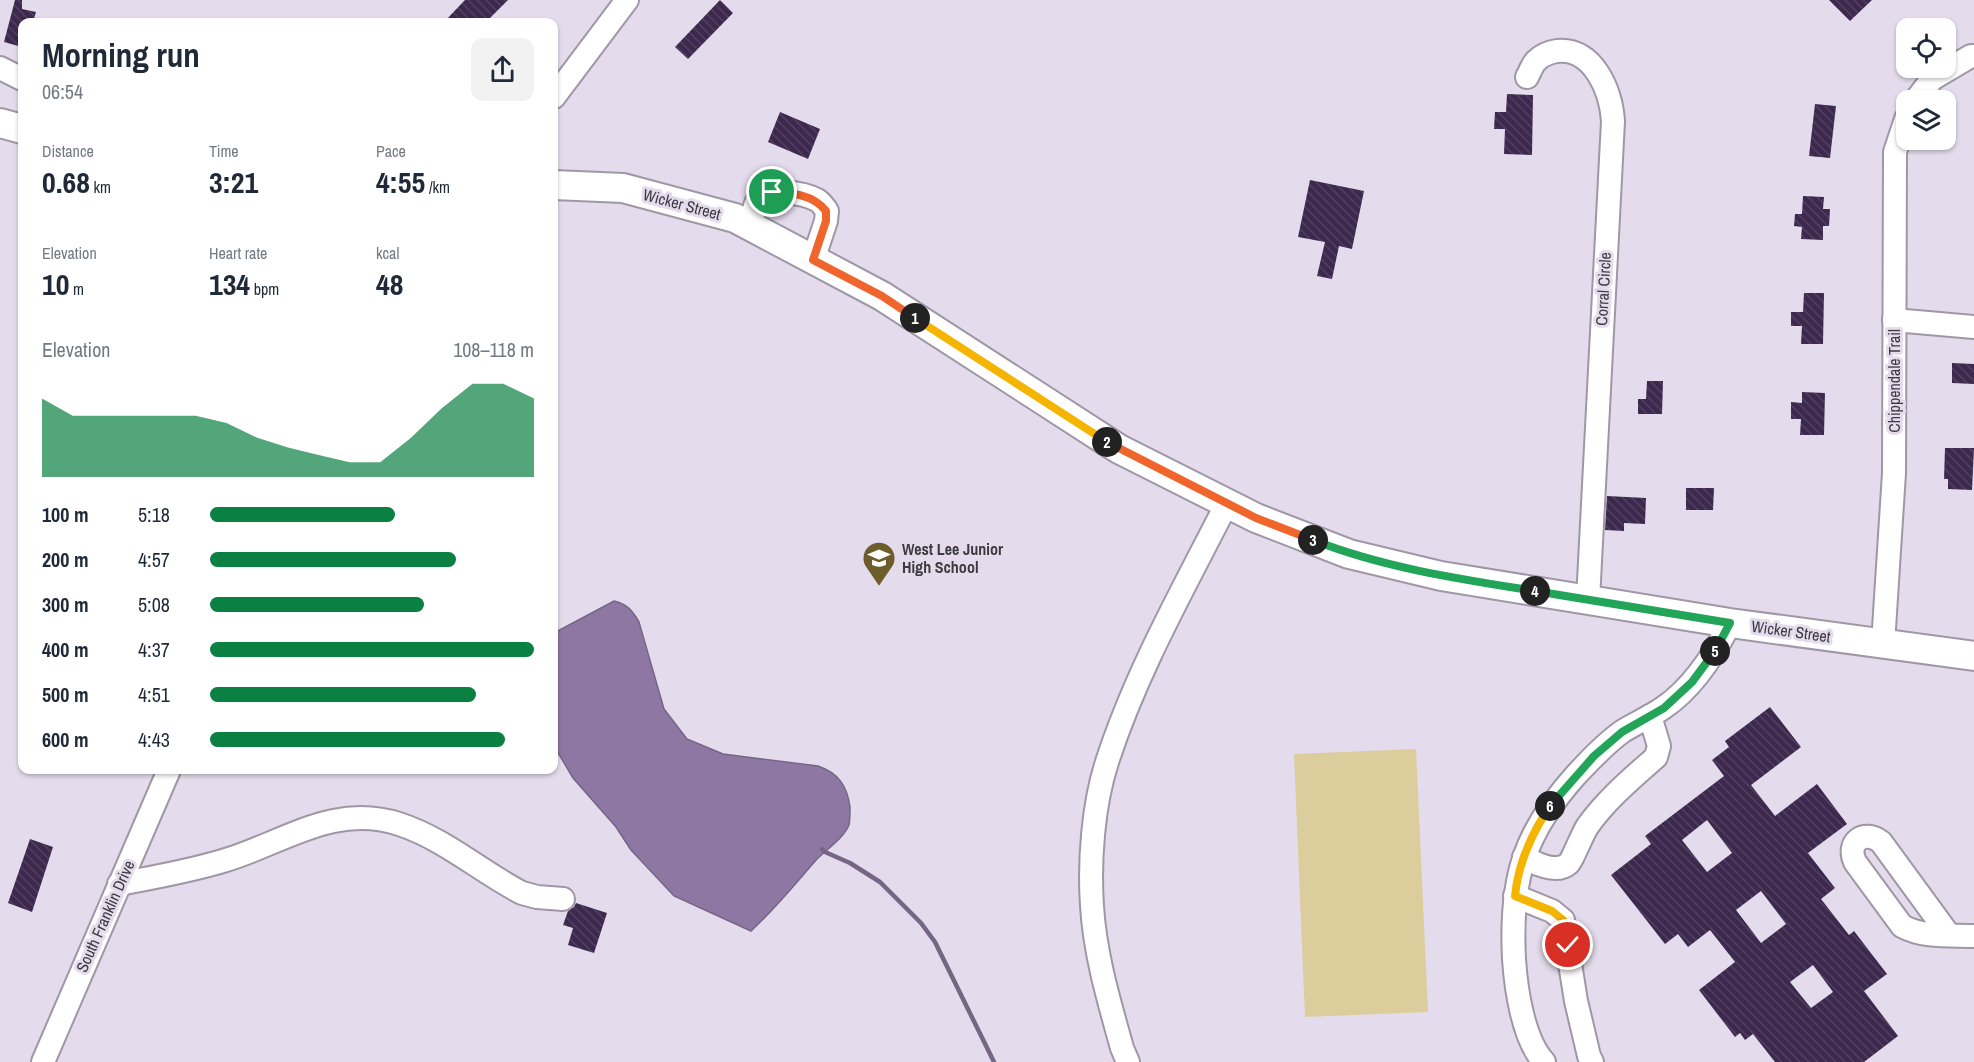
<!DOCTYPE html>
<html lang="en">
<head>
<meta charset="utf-8">
<style>
  :root { --surface:#fff; --page:#f2f2f3; --text:#1f2937; --muted:#747a83; --accent:#0b8043 }
  body { margin:0; font-family:"Archivo Narrow",sans-serif; background:var(--page); color:var(--text); height:100vh; display:flex; flex-direction:column; font-size:22px; white-space:nowrap }
  * { box-sizing:border-box; margin:0 }
  p { font-size:20px; color:var(--muted) }
  .icon { flex:none; width:33px; height:33px; fill:none; stroke:currentColor; stroke-width:2; stroke-linecap:round; stroke-linejoin:round }
  .map { position:relative; flex:1; overflow:hidden }
  .sheet { position:absolute; left:18px; top:18px; width:540px; height:756px; display:flex; flex-direction:column; background:var(--surface); border-radius:12px; box-shadow:0 2px 4px #0004 }
  .sheet>* { flex:none }
  .tools { position:absolute; left:1896px; top:18px; display:grid; gap:12px }
  .tools a { display:grid; place-items:center; width:60px; height:60px; border-radius:12px; background:var(--surface); box-shadow:0 2px 4px #0004; font-size:30px }
  .pin { position:absolute; display:grid; place-items:center; width:51px; height:51px; color:#fff; margin:-26px; border:3px solid #fff; border-radius:50%; box-shadow:0 2px 6px #0007 }
  .km { position:absolute; width:30px; height:30px; margin:-15px; border-radius:50%; background:#222; color:#fff; font-size:16px; line-height:30px; text-align:center }
  .round { display:grid; place-items:center; flex:none; width:63px; height:63px; border-radius:12px; background:var(--page) }
  .head { display:flex; align-items:center; justify-content:space-between; height:102px; padding:0 24px }
  h1 { font-size:33px; font-weight:700; line-height:45px }
  .stats { display:grid; grid-template-columns:repeat(3,1fr); gap:9px; height:102px; padding:6px 24px }
  .stats div { display:grid; align-content:center }
  .stats b { font-size:30px; font-weight:700 }
  .stats small { font-size:16px; font-weight:400 }
  .stats p { font-size:16px }
  .chart { height:168px; padding:12px 24px }
  .chart p { display:flex; justify-content:space-between }
  .chart svg { width:100%; height:108px; margin-top:6px; fill:var(--accent); opacity:.7 }
  ul { padding:0 24px; list-style:none; font-size:20px }
  li { display:grid; grid-template-columns:96px 72px 1fr; align-items:center; height:45px }
  li i { height:15px; border-radius:8px; background:var(--accent) }
  .map>svg:first-child { display:block }
  .pitch { fill:#dccd9d }
  .water { fill:#8e78a3; stroke:#766585; stroke-width:1.5 }
  .lines { fill:none; stroke-linecap:round; stroke-linejoin:round }
  .stream { stroke:#766585; stroke-width:4.5 }
  .building { fill:url(#building-back-hatch); fill-rule:evenodd }
  .minor-casing { stroke:#9f97a6; stroke-width:26 }
  .major-casing { stroke:#9f97a6; stroke-width:32 }
  .minor { stroke:#fff; stroke-width:22 }
  .major { stroke:#fff; stroke-width:28 }
  .split-1-casing { stroke:#fff; stroke-width:12 }
  .split-2-casing { stroke:#fff; stroke-width:12 }
  .split-3-casing { stroke:#fff; stroke-width:12 }
  .split-4-casing { stroke:#fff; stroke-width:12 }
  .split-5-casing { stroke:#fff; stroke-width:12 }
  .split-6-casing { stroke:#fff; stroke-width:12 }
  .split-7-casing { stroke:#fff; stroke-width:12 }
  .split-1 { stroke:#f0652b; stroke-width:8 }
  .split-2 { stroke:#f5b400; stroke-width:8 }
  .split-3 { stroke:#f0652b; stroke-width:8 }
  .split-4 { stroke:#22a559; stroke-width:8 }
  .split-5 { stroke:#22a559; stroke-width:8 }
  .split-6 { stroke:#22a559; stroke-width:8 }
  .split-7 { stroke:#f5b400; stroke-width:8 }
  .labels { text-anchor:middle; stroke-width:6; stroke-linejoin:round; paint-order:stroke }
  .street-label { font-size:16px; fill:#3d3a40; stroke:#e4dcec }
  .poi-label { font-size:16px; font-weight:bold; fill:#3d3a40; stroke:#e4dcec; text-anchor:start }
</style>
</head>
<body>
<div class="map">
<svg width="1974" height="1062" viewBox="0 0 1974 1062">
  <defs>
    <pattern id="building-back-hatch" width="6" height="6" patternUnits="userSpaceOnUse" patternTransform="scale(1.5)"><rect width="6" height="6" fill="#3d294e"/><path d="M-1 5l2 2M0 0l6 6M5-1l2 2" fill="none" stroke="#514060"/></pattern>
  </defs>
  <rect width="100%" height="100%" fill="#e4dcec"/>
  <path class="pitch" d="M 1416,749 L 1428,1012 L 1305,1017 L 1294,754 Z"/>
  <path class="water" d="M 614,601 C 627,604 632,610 639,622 L 664,709 L 687,739 L 723,754 L 818,766 C 838,773 847,785 850,807 C 850,812 850,820 849,825 C 843,839 827,849 817,859 C 795,884 775,909 751,931 L 674,896 L 631,850 L 616,827 L 573,778 L 554,746 L 554,633 Z"/>
  <g class="lines">
    <path class="stream" d="M 822,849 L 825,852 L 850,863 L 880,882 L 921,923 L 935,942 L 994,1062"/>
  </g>
  <g class="building">
    <path d="M 15,0 L 22,0 L 22,9 L 36,12 L 33,22 L 22,22 L 22,47 L 4,42 Z"/>
    <path d="M 465,0 L 508,0 L 486,22 L 444,22 Z"/>
    <path d="M 720,0 L 733,13 L 688,59 L 675,47 Z"/>
    <path d="M 1829,0 L 1872,0 L 1850,21 Z"/>
    <path d="M 1507,94 L 1533,95 L 1532,155 L 1504,154 L 1505,129 L 1494,129 L 1495,112 L 1506,112 Z"/>
    <path d="M 1815,104 L 1836,106 L 1830,158 L 1809,156 Z"/>
    <path d="M 780,112 L 820,129 L 808,159 L 768,142 Z"/>
    <path d="M 1310,180 L 1364,191 L 1352,249 L 1339,246 L 1332,279 L 1317,276 L 1325,242 L 1298,237 Z"/>
    <path d="M 1803,196 L 1824,197 L 1823,209 L 1830,209 L 1829,226 L 1823,226 L 1823,240 L 1801,239 L 1802,227 L 1794,226 L 1795,214 L 1802,214 Z"/>
    <path d="M 1804,293 L 1824,293 L 1823,344 L 1801,344 L 1802,326 L 1791,326 L 1791,312 L 1803,312 Z"/>
    <path d="M 1952,363 L 1974,364 L 1974,384 L 1952,383 Z"/>
    <path d="M 1647,381 L 1663,381 L 1662,414 L 1638,414 L 1638,399 L 1646,399 Z"/>
    <path d="M 1802,392 L 1825,393 L 1824,435 L 1800,435 L 1801,419 L 1791,419 L 1791,402 L 1802,403 Z"/>
    <path d="M 1945,448 L 1974,448 L 1972,490 L 1948,489 L 1948,479 L 1944,479 Z"/>
    <path d="M 1686,488 L 1714,488 L 1713,510 L 1686,510 Z"/>
    <path d="M 1607,496 L 1646,498 L 1645,524 L 1624,523 L 1624,531 L 1605,530 Z"/>
    <path d="M 1770,707 L 1801,747 L 1751,785 L 1775,816 L 1817,784 L 1847,824 L 1808,853 L 1835,888 L 1821,899 L 1849,935 L 1854,931 L 1887,974 L 1864,991 L 1898,1036 L 1864,1062 L 1775,1062 L 1753,1034 L 1745,1040 L 1740,1033 L 1735,1037 L 1699,990 L 1735,962 L 1710,930 L 1688,947 L 1678,934 L 1665,944 L 1611,875 L 1651,844 L 1645,836 L 1724,776 L 1712,760 L 1729,747 L 1725,741 ZM 1707,820 L 1732,853 L 1707,872 L 1682,840 ZM 1761,891 L 1786,924 L 1761,943 L 1736,910 ZM 1813,965 L 1833,992 L 1811,1008 L 1790,982 Z"/>
    <path d="M 30,839 L 53,847 L 32,912 L 8,903 Z"/>
    <path d="M 576,903 L 607,913 L 594,953 L 568,945 L 573,928 L 563,925 L 568,911 L 574,907 Z"/>
  </g>
  <g class="lines">
    <g class="minor-casing">
      <g id="minor">
        <path d="M 0,68 L 22,79"/>
        <path d="M 1527,77 C 1530,72 1532,65 1536,61 C 1542,55 1550,52 1557,51 C 1594,47 1611,92 1613,121 L 1588,600"/>
        <path d="M 554,97 L 627,0"/>
        <path d="M 1916,100 L 1932,79 L 1971,56 L 1974,56"/>
        <path d="M 751,227 C 753,219 753,206 758,200 C 768,187 804,193 817,200 C 821,202 824,207 827,211 L 826,221 L 813,260"/>
        <path d="M 1894,320 L 1974,327"/>
        <path d="M 1883,644 L 1894,473 L 1895,152 L 1906,119"/>
        <path d="M 1524,857 C 1534,863 1556,874 1568,864 C 1572,861 1582,835 1587,827 C 1605,801 1632,778 1656,757 L 1659,746 L 1650,716"/>
        <path d="M 119,884 C 155,877 191,871 226,860 C 285,842 334,803 399,824 C 445,839 481,872 522,893 L 537,897 L 563,899"/>
        <path d="M 1515,896 L 1552,911 L 1563,920 L 1576,1001 L 1589,1056 L 1592,1062"/>
        <path d="M 1949,935 L 1881,842 C 1864,829 1846,842 1855,862 L 1902,926 C 1924,938 1950,935 1974,936"/>
        <path d="M 43,1062 L 169,770"/>
        <path d="M 1128,1062 L 1122,1048 C 1109,1001 1095,955 1092,906 C 1089,862 1093,805 1107,762 C 1136,672 1184,588 1227,503"/>
        <path d="M 1544,1062 C 1523,1039 1516,989 1514,959 C 1510,880 1523,834 1576,775 C 1591,759 1606,743 1623,731 C 1636,723 1650,717 1663,708 C 1693,688 1714,655 1730,623"/>
      </g>
    </g>
    <g class="major-casing">
      <g id="major">
        <path d="M 0,123 L 22,129"/>
        <path d="M 554,185 L 623,188 L 735,218 L 882,296 L 1119,449 L 1256,518 L 1349,554 L 1441,576 L 1730,623 L 1974,656"/>
      </g>
    </g>
    <use href="#minor" class="minor"/>
    <use href="#major" class="major"/>
  </g>
  <g class="lines">
    <g class="split-1-casing">
      <path id="split-1" d="M 772,192 C 792,193 813,194 826,211 L 826,221 L 813,260 L 882,296 L 915,318"/>
    </g>
    <g class="split-2-casing">
      <path id="split-2" d="M 915,318 L 1107,442"/>
    </g>
    <g class="split-3-casing">
      <path id="split-3" d="M 1107,442 L 1256,518 L 1313,540"/>
    </g>
    <g class="split-4-casing">
      <path id="split-4" d="M 1313,540 C 1384,568 1460,579 1535,591"/>
    </g>
    <g class="split-5-casing">
      <path id="split-5" d="M 1535,591 L 1730,623 L 1715,651"/>
    </g>
    <g class="split-6-casing">
      <path id="split-6" d="M 1550,806 L 1594,756 L 1622,732 L 1664,708 L 1692,682 L 1715,651"/>
    </g>
    <g class="split-7-casing">
      <path id="split-7" d="M 1550,806 C 1532,833 1518,863 1515,896 L 1552,911 L 1563,920 L 1568,945"/>
    </g>
    <use href="#split-1" class="split-1"/>
    <use href="#split-2" class="split-2"/>
    <use href="#split-3" class="split-3"/>
    <use href="#split-4" class="split-4"/>
    <use href="#split-5" class="split-5"/>
    <use href="#split-6" class="split-6"/>
    <use href="#split-7" class="split-7"/>
  </g>
  <defs>
    <g id="school-pin" transform="scale(1.725)"><path d="M0 17L-7.5 6A9.5 9.5 0 1 1 7.5 6Z" fill="#6d5d2a" stroke="#e4dcec"/><path d="M0-5L7-2L0 1L-7-2ZM-4 1L0 2.5L4 1V4Q0 6-4 4Z" fill="#fff"/></g>
  </defs>
  <g fill-rule="evenodd">
    <use href="#school-pin" x="879" y="558"/>
  </g>
  <g class="labels">
    <g class="street-label">
      <text transform="translate(682 204) rotate(15)" y="6">Wicker Street</text>
      <text transform="translate(1603 289) rotate(-87)" y="6">Corral Circle</text>
      <text transform="translate(1894 381) rotate(-90)" y="6">Chippendale Trail</text>
      <text transform="translate(1791 631) rotate(8)" y="6">Wicker Street</text>
      <text transform="translate(105 916) rotate(-66)" y="6">South Franklin Drive</text>
    </g>
    <g class="poi-label">
      <text x="902" y="555">West Lee Junior<tspan x="902" dy="18">High School</tspan></text>
    </g>
  </g>
</svg>
<div class="tools">
<a><svg class="icon" aria-label="locate" viewBox="0 0 24 24"><circle cx="12" cy="12" r="6"/><path d="M12 2v4M12 18v4M2 12h4M18 12h4"/></svg></a>
<a><svg class="icon" aria-label="layers" viewBox="0 0 24 24"><path d="M12 4l9 5-9 5-9-5zM3 14l9 5 9-5"/></svg></a>
</div>
<div class="pin" style="left:772px;top:192px;background:#1e9e55"><svg class="icon" aria-label="arrive" viewBox="0 0 24 24"><path d="M6 21V4h12l-3 4 3 4H6"/></svg></div>
<div class="pin" style="left:1568px;top:945px;background:#d93025"><svg class="icon" aria-label="check" viewBox="0 0 24 24"><path d="M5 12l5 5 9-10"/></svg></div>
<b class="km" style="left:915px;top:318px">1</b>
<b class="km" style="left:1107px;top:442px">2</b>
<b class="km" style="left:1313px;top:540px">3</b>
<b class="km" style="left:1535px;top:591px">4</b>
<b class="km" style="left:1715px;top:651px">5</b>
<b class="km" style="left:1550px;top:806px">6</b>
<section class="sheet">
<div class="head"><div><h1>Morning run</h1><p>06:54</p></div><a class="round"><svg class="icon" aria-label="share" viewBox="0 0 24 24"><path d="M12 15V3M7 8l5-5 5 5M5 13v7h14v-7"/></svg></a></div>
<div class="stats">
<div><p>Distance</p><b>0.68<small> km</small></b></div>
<div><p>Time</p><b>3:21</b></div>
<div><p>Pace</p><b>4:55<small> /km</small></b></div>
</div>
<div class="stats">
<div><p>Elevation</p><b>10<small> m</small></b></div>
<div><p>Heart rate</p><b>134<small> bpm</small></b></div>
<div><p>kcal</p><b>48</b></div>
</div>
<div class="chart"><p><span>Elevation</span>108–118 m</p>
<svg viewBox="0 0 160 44" preserveAspectRatio="none"><path d="M0 44V12L10 19L20 19L30 19L40 19L50 19L60 22L70 28L80 32L90 35L100 38L110 38L120 28L130 16L140 6L150 6L160 12V44z"/></svg>
</div>
<ul>
<li><b>100 m</b>5:18<i style="width:57%"></i></li>
<li><b>200 m</b>4:57<i style="width:76%"></i></li>
<li><b>300 m</b>5:08<i style="width:66%"></i></li>
<li><b>400 m</b>4:37<i style="width:100%"></i></li>
<li><b>500 m</b>4:51<i style="width:82%"></i></li>
<li><b>600 m</b>4:43<i style="width:91%"></i></li>
</ul>
</section>
</div>
</body>
</html>
